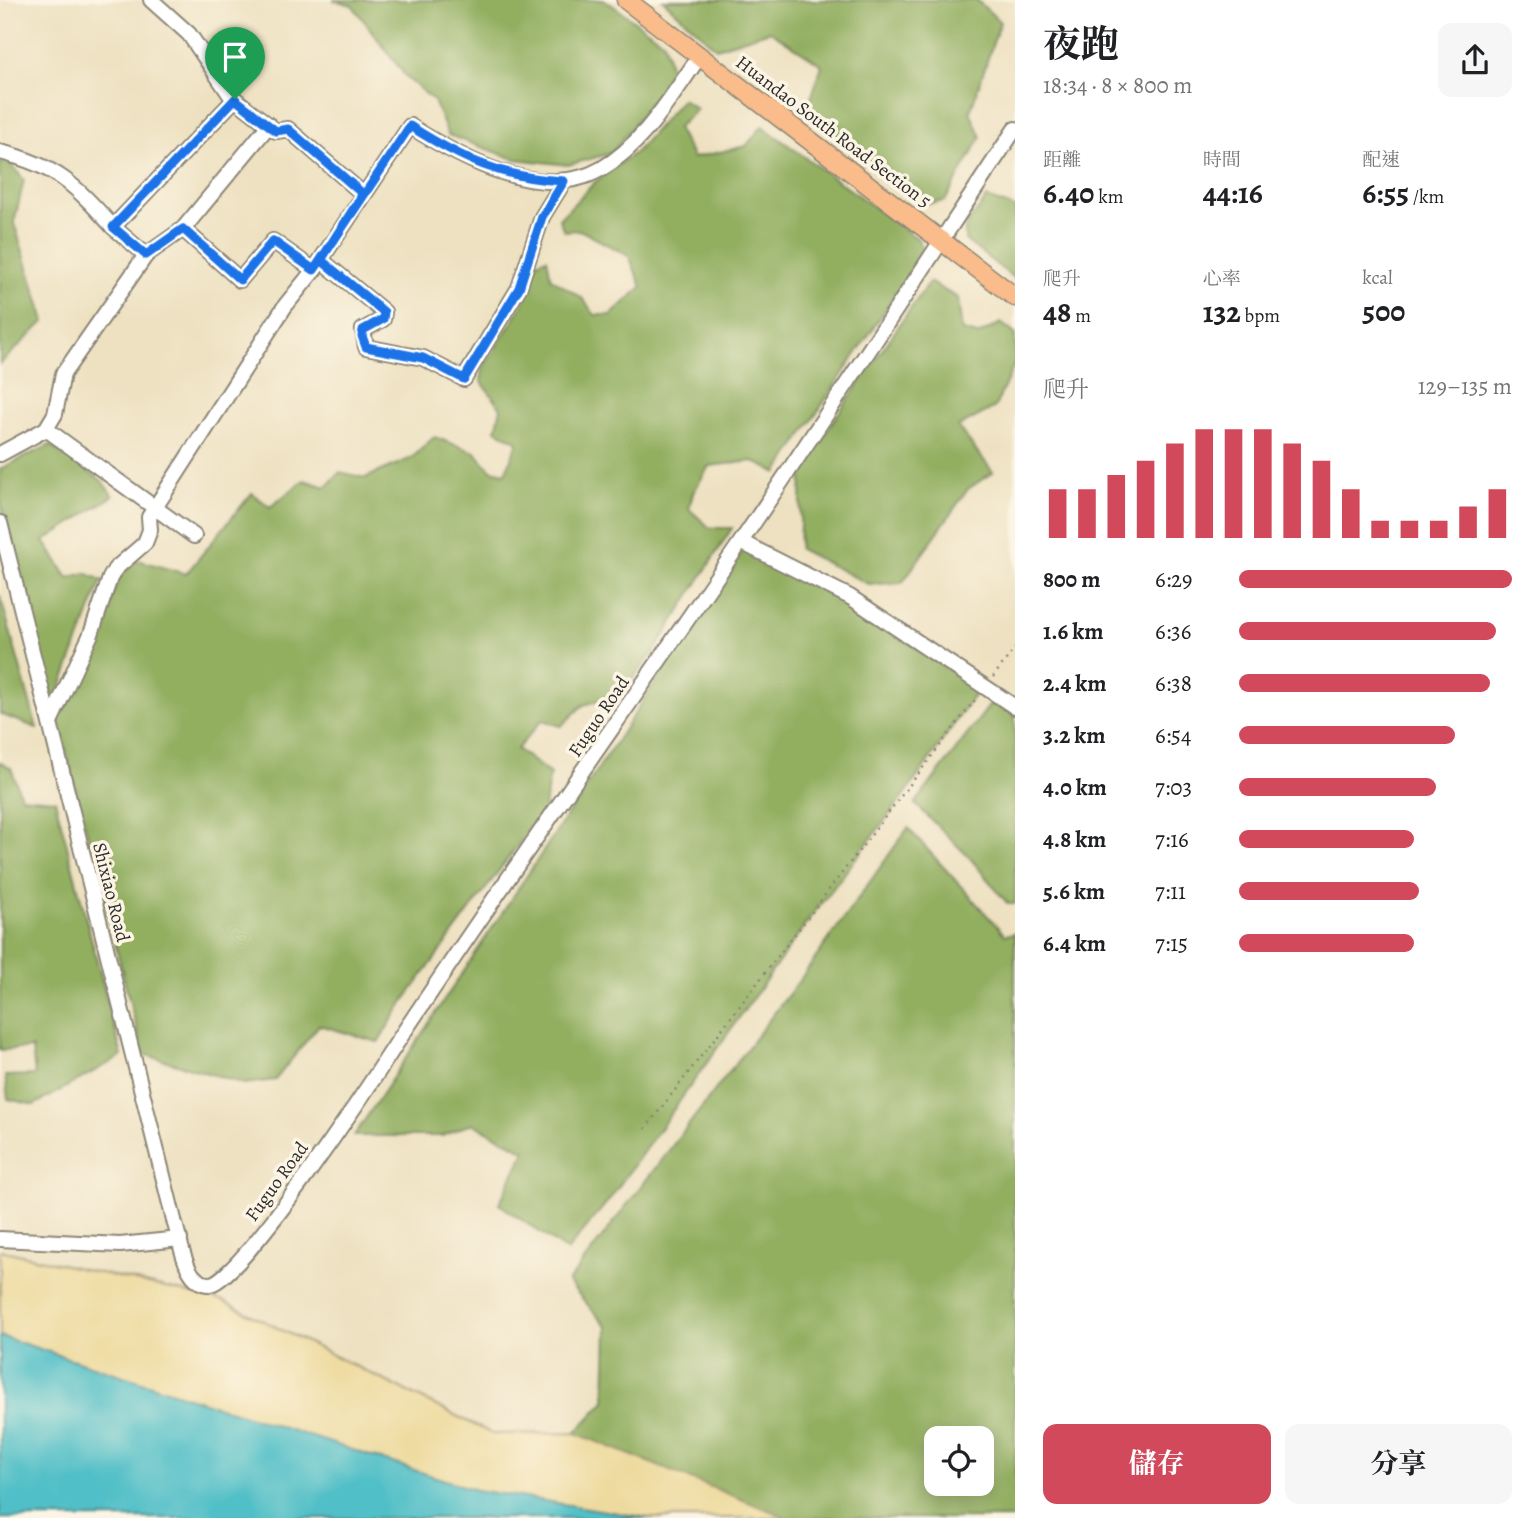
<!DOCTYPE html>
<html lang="zh-TW">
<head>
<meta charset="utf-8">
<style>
  :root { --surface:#fff; --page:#f6f6f6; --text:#202124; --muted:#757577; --accent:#d1495b }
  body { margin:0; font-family:Alegreya,"Noto Serif TC",serif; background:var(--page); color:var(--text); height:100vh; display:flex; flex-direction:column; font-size:26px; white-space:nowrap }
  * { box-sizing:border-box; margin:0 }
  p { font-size:23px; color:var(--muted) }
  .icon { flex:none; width:38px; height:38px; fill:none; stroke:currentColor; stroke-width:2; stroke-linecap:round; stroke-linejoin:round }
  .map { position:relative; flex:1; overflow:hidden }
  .sheet { display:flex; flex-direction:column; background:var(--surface); width:525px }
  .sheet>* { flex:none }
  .controls { position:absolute; left:924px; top:1426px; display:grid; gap:14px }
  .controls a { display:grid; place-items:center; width:70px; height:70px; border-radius:14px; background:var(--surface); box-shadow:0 4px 18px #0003; font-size:35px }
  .pin { position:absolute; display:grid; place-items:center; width:60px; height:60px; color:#fff; margin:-72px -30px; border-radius:50% 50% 50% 0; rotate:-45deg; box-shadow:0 0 7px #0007 }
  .pin .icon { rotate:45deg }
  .round { display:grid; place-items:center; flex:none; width:74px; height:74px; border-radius:14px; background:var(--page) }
  .summary { display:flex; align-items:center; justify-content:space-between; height:119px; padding:0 28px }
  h1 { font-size:38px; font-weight:700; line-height:52px }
  .figures { display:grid; grid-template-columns:repeat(3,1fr); gap:10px; height:119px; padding:7px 28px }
  .figures div { display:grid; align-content:center }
  .figures b { font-size:30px; font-weight:700 }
  .figures small { font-size:19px; font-weight:400 }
  .figures p { font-size:19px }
  .chart { height:196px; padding:14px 28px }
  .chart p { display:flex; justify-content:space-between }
  .chart svg { width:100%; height:126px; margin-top:7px; stroke:var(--accent); stroke-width:6 }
  .button { display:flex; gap:14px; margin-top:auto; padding:14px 28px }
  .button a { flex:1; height:80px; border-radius:14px; background:var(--accent); color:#fff; font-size:28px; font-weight:700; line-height:80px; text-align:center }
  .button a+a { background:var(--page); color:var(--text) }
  ul { padding:0 28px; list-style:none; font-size:23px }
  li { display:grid; grid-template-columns:112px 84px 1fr; align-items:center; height:52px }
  li i { height:18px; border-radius:9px; background:var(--accent) }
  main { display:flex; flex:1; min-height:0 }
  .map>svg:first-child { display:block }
  .forest { fill:#92af61; stroke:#5e6d46; stroke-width:2; fill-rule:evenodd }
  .sand { fill:#eeda9e; stroke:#8c8264; stroke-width:2 }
  .water { fill:#51bfc7; stroke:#3e7579; stroke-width:2 }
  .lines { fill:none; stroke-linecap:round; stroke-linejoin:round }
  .minor-casing { stroke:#8c8676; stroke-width:18 }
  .major-casing { stroke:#8c8676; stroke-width:21 }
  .path { stroke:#8c8676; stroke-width:2.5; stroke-dasharray:2 5; stroke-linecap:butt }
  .minor { stroke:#fff; stroke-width:14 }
  .major { stroke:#f9bc8a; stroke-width:18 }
  .route-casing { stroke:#fff; stroke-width:14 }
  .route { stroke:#1a73e8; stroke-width:9 }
  .labels { text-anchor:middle; stroke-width:7; stroke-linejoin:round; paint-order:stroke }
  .street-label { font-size:19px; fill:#2b2b2b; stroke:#fcf5e5 }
</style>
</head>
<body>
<main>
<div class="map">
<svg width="1015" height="1518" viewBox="0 0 1015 1518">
  <rect width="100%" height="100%" fill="#fcf5e5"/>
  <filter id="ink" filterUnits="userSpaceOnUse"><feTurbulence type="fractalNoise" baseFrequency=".0143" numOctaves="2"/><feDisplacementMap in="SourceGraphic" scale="14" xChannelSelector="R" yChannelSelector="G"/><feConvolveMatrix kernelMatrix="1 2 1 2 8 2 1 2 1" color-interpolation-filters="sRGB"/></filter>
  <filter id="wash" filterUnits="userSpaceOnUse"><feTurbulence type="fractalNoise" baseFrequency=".00686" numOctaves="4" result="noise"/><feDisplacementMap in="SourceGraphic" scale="28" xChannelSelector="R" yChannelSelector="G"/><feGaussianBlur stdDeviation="1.57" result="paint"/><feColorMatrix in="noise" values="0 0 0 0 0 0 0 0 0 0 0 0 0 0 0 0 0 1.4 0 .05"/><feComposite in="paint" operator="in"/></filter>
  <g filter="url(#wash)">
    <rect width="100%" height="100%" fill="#eee1c1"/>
    <g class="forest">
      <path d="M 333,0 L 605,0 L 664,42 L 672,74 L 612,153 L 568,165 L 515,159 L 448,135 L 434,101 L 407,78 L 352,5 Z"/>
      <path d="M 663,0 L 977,0 L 1000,22 L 970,112 L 981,137 L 945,201 L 924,204 L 806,114 L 822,65 L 770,31 L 716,48 Z"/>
      <path d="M 682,99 L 697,109 L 677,128 L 693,158 L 746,146 L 762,126 L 918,239 L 923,250 L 917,262 L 777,473 L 753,461 L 709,466 L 693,493 L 689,509 L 710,528 L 732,528 L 654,652 L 619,696 L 583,705 L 561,726 L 542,720 L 517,749 L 550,774 L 544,809 L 404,1001 L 378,1042 L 319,1025 L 275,1080 L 244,1084 L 143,1054 L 58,719 L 77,688 L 103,627 L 118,578 L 138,560 L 186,574 L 252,493 L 270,507 L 304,480 L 326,487 L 340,472 L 365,478 L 412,458 L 434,437 L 475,452 L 491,470 L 505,473 L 518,442 L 496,430 L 501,408 L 481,381 L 483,368 L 523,304 L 536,262 L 547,258 L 551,278 L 582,298 L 595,315 L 611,315 L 642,287 L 629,256 L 580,230 L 564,231 L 559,219 L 596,181 L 637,151 Z"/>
      <path d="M 0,163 L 10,163 L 24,180 L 14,223 L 45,321 L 0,364 Z"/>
      <path d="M 987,198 L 1015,208 L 1015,279 L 965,240 L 965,227 Z"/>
      <path d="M 929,282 L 958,298 L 962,331 L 978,335 L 1001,323 L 1015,334 L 1015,363 L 995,407 L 958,427 L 993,472 L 968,489 L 902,583 L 868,584 L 799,549 L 802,475 L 831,424 Z"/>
      <path d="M 50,445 L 101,480 L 113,496 L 44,541 L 68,578 L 85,573 L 102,580 L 57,697 L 51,695 L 0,500 L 0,469 Z"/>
      <path d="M 744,549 L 813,582 L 979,688 L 909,789 L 808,921 L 609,1200 L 567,1251 L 499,1204 L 525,1151 L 472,1123 L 443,1136 L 354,1136 Z"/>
      <path d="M 0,595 L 37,728 L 0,714 Z"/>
      <path d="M 992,702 L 1015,712 L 1015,904 L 1008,904 L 970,858 L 915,804 Z"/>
      <path d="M 0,762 L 11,768 L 21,797 L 55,800 L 122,1056 L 34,1105 L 8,1099 L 5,1076 L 35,1075 L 32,1048 L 0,1050 Z"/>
      <path d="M 908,828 L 1005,935 L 1015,933 L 1015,1518 L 788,1518 L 575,1433 L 605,1401 L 607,1327 L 568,1282 L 805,973 ZM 936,1438 L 982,1438 L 982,1484 L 936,1484 Z"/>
    </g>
    <path class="sand" d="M 0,1250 L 223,1301 L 493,1434 L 575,1433 L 788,1518 L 340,1518 L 0,1379 Z"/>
    <path class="water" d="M 0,1336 L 476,1490 L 649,1518 L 0,1518 Z"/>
  </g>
  <g filter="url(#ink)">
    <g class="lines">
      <g class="minor-casing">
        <g id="minor">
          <path d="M 151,0 L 189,34 L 231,96 L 276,131 L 288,129 L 363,194"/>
          <path d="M 0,152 C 57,166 75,185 113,227"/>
          <path d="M 183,229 L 269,125"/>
          <path d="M 146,255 L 183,229 L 240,280 L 273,241 L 314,270"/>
          <path d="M 321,260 L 384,312 L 383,319 L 363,330 L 366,347 L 423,358 L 464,379 L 519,288 L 542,217 L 564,181"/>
          <path d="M 46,429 L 194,536"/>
          <path d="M 0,454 L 46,429 L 55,414 L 63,374 L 146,255 L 113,227 L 235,99"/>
          <path d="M 0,523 L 175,1224 C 181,1242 185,1285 210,1284 C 240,1282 377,1074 400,1038 C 510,872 626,710 738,546 C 832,408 923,268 1015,129"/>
          <path d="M 741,542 L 850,597 L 1015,707"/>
          <path d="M 50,722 L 91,634 L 110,578 L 115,569 L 145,543 L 150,530 L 149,517 L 285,306 L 314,270 L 410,126 C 460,158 542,203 601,169 C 644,144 672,95 700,56"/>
          <path d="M 0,1239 L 120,1245 L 180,1239"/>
        </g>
      </g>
      <g class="major-casing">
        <path id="major" d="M 626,0 L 1015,297"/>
      </g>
      <g class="path">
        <path d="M 993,677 L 1015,648"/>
        <path d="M 645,1129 L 978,696"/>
      </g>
      <use href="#minor" class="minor"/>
      <use href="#major" class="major"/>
    </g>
  </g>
  <g class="lines" filter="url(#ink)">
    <g class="route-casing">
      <path id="route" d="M 235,99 L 113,227 L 146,255 L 183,229 L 240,280 L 273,241 L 314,270 L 410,126 C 460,158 504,179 564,181 L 542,217 L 519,288 L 464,379 L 423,358 L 366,347 L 362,336 L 363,330 L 383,319 L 384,312 L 321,260 L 363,194 L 288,129 L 276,131 L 235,99"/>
    </g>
    <use href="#route" class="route"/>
  </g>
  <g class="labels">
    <g class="street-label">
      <text transform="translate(834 131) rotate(37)" y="7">Huandao South Road Section 5</text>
      <text transform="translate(598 716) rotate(-56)" y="7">Fuguo Road</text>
      <text transform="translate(112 892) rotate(76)" y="7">Shixiao Road</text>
      <text transform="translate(276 1181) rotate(-54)" y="7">Fuguo Road</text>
    </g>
  </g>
</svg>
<div class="controls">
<a><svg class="icon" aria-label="locate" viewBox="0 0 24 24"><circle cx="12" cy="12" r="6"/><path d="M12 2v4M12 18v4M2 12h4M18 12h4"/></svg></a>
</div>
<div class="pin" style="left:235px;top:99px;background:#1e9e55"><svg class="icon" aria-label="arrive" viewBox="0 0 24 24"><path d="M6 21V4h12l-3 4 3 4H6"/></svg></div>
</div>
<section class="sheet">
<div class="summary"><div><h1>夜跑</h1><p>18:34 · 8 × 800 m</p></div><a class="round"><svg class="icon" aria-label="share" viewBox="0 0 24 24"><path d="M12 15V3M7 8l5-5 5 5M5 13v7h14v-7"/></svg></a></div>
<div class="figures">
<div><p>距離</p><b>6.40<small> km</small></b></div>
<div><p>時間</p><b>44:16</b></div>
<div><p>配速</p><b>6:55<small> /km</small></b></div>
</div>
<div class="figures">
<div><p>爬升</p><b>48<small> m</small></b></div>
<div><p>心率</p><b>132<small> bpm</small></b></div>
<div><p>kcal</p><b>500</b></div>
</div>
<div class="chart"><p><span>爬升</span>129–135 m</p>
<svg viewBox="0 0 160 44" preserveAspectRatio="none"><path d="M5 44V27M15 44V27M25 44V22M35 44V17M45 44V11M55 44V6M65 44V6M75 44V6M85 44V11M95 44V17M105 44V27M115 44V38M125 44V38M135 44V38M145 44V33M155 44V27"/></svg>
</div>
<ul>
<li><b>800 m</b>6:29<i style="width:100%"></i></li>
<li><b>1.6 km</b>6:36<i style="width:94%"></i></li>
<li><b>2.4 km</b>6:38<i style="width:92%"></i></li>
<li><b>3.2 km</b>6:54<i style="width:79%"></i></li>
<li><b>4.0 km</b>7:03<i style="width:72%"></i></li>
<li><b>4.8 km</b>7:16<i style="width:64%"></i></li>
<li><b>5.6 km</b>7:11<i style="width:66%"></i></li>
<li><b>6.4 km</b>7:15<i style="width:64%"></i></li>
</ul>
<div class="button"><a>儲存</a><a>分享</a></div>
</section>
</main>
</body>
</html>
